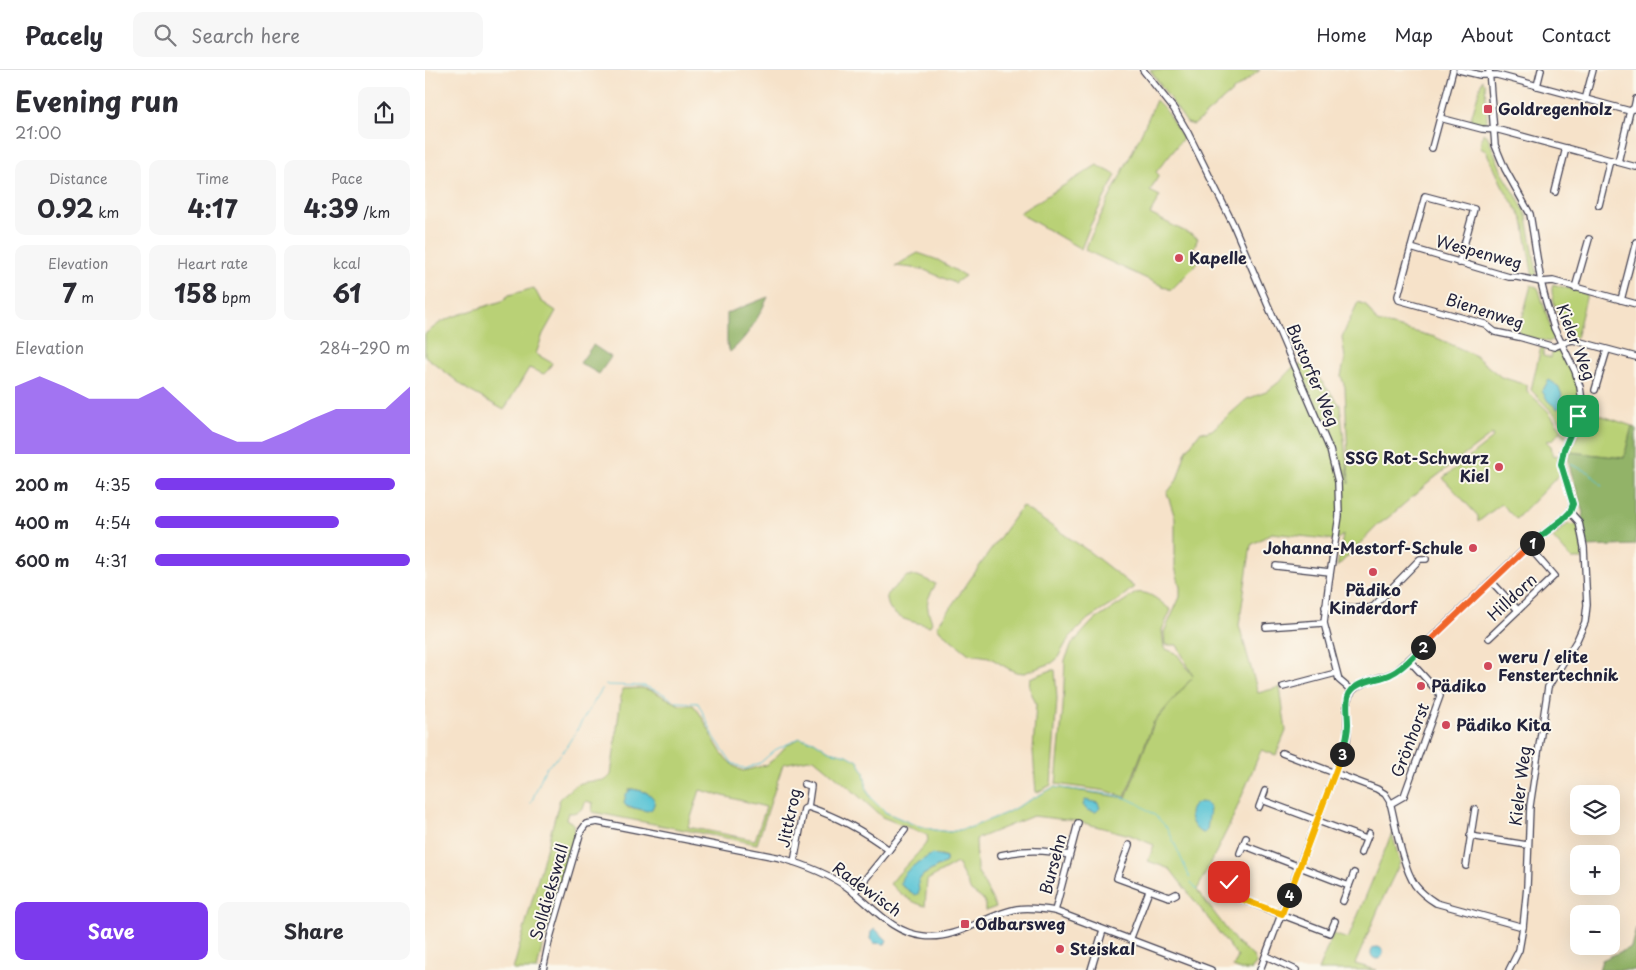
<!DOCTYPE html>
<html lang="en">
<head>
<meta charset="utf-8">
<style>
  :root { --surface:#fff; --page:#f7f7f7; --text:#2b2b33; --muted:#7c7c81; --line:#e1e1e2; --accent:#7c3aed }
  body { margin:0; font-family:"Playpen Sans",sans-serif; background:var(--page); color:var(--text); height:100vh; display:flex; flex-direction:column; font-size:19px; white-space:nowrap }
  * { box-sizing:border-box; margin:0 }
  p { font-size:16px; color:var(--muted) }
  .icon { flex:none; width:28px; height:28px; fill:none; stroke:currentColor; stroke-width:2; stroke-linecap:round; stroke-linejoin:round }
  .map { position:relative; flex:1; overflow:hidden }
  .side { display:flex; flex-direction:column; background:var(--surface); width:425px }
  .side>* { flex:none }
  .buttons { position:absolute; left:1145px; top:715px; display:grid; gap:10px }
  .buttons a { display:grid; place-items:center; width:50px; height:50px; border-radius:10px; background:var(--surface); box-shadow:0 5px 20px #0002; font-size:25px }
  .pin { position:absolute; display:grid; place-items:center; width:42px; height:42px; color:#fff; margin:-21px; border-radius:10px; box-shadow:0 2px 8px #0006 }
  .km { position:absolute; width:25px; height:25px; margin:-12px; border-radius:50%; background:#222; color:#fff; font-size:14px; line-height:25px; text-align:center }
  .round { display:grid; place-items:center; flex:none; width:52px; height:52px; border-radius:10px; background:var(--page) }
  .overview { display:flex; align-items:center; justify-content:space-between; height:85px; padding:0 15px }
  h1 { font-size:28px; font-weight:700; line-height:38px }
  .stats { display:grid; grid-template-columns:repeat(3,1fr); gap:8px; height:85px; padding:5px 15px }
  .stats div { display:grid; align-content:center; border-radius:10px; background:var(--page); text-align:center }
  .stats b { font-size:25px; font-weight:700 }
  .stats small { font-size:14px; font-weight:400 }
  .stats p { font-size:14px }
  .chart { height:140px; padding:10px 15px }
  .chart p { display:flex; justify-content:space-between }
  .chart svg { width:100%; height:90px; margin-top:5px; fill:var(--accent); opacity:.7 }
  .primary-button { display:flex; gap:10px; margin-top:auto; padding:10px 15px }
  .primary-button a { flex:1; height:58px; border-radius:10px; background:var(--accent); color:#fff; font-size:20px; font-weight:700; line-height:58px; text-align:center }
  .primary-button a+a { background:var(--page); color:var(--text) }
  ul { padding:0 15px; list-style:none; font-size:16px }
  li { display:grid; grid-template-columns:80px 60px 1fr; align-items:center; height:38px }
  li i { height:12px; border-radius:6px; background:var(--accent) }
  header { display:flex; align-items:center; gap:30px; box-sizing:border-box; height:70px; padding:0 25px; background:var(--surface); border-bottom:1px solid var(--line) }
  header strong { font-size:24px }
  nav { display:flex; gap:28px; margin-inline-start:auto; font-size:18px }
  .search { width:350px; height:45px; background:var(--page); display:flex; align-items:center; gap:12px; box-sizing:border-box; padding:0 18px; border-radius:10px; color:var(--muted); font-size:19px }
  main { display:flex; flex:1; min-height:0 }
  .map>svg:first-child { display:block }
  .green { fill:#b9d176; stroke:#6e7a58; fill-rule:evenodd }
  .forest { fill:#92b367; stroke:#5a6a51 }
  .water { fill:#5ac4d5; stroke:#3e7388 }
  .lines { fill:none; stroke-linecap:round; stroke-linejoin:round }
  .stream { stroke:#5ac4d5; stroke-width:1 }
  .minor-casing { stroke:#423f50; stroke-width:8 }
  .minor { stroke:#fff; stroke-width:5.5 }
  .split-1-casing { stroke:#fff; stroke-width:10 }
  .split-2-casing { stroke:#fff; stroke-width:10 }
  .split-3-casing { stroke:#fff; stroke-width:10 }
  .split-4-casing { stroke:#fff; stroke-width:10 }
  .split-5-casing { stroke:#fff; stroke-width:10 }
  .split-1 { stroke:#22a559; stroke-width:6 }
  .split-2 { stroke:#f0652b; stroke-width:6 }
  .split-3 { stroke:#22a559; stroke-width:6 }
  .split-4 { stroke:#f5b400; stroke-width:6 }
  .split-5 { stroke:#f5b400; stroke-width:6 }
  .poi-dot { fill:#d1495b; stroke:#fbf7ec; stroke-width:2 }
  .labels { text-anchor:middle; stroke-width:4; stroke-linejoin:round; paint-order:stroke }
  .poi-label { font-size:16px; font-weight:bold; fill:#22223b; stroke:#fbf7ec; text-anchor:start }
  .street-label { font-size:16px; fill:#22223b; stroke:#fbf7ec }
</style>
</head>
<body>
<header>
<strong>Pacely</strong>
<div class="search"><svg class="icon" aria-label="search" viewBox="0 0 24 24"><circle cx="10" cy="10" r="6"/><path d="M15 15l6 6"/></svg>Search here</div>
<nav><a>Home</a><a>Map</a><a>About</a><a>Contact</a></nav>
</header>
<main>
<section class="side">
<div class="overview"><div><h1>Evening run</h1><p>21:00</p></div><a class="round"><svg class="icon" aria-label="share" viewBox="0 0 24 24"><path d="M12 15V3M7 8l5-5 5 5M5 13v7h14v-7"/></svg></a></div>
<div class="stats">
<div><p>Distance</p><b>0.92<small> km</small></b></div>
<div><p>Time</p><b>4:17</b></div>
<div><p>Pace</p><b>4:39<small> /km</small></b></div>
</div>
<div class="stats">
<div><p>Elevation</p><b>7<small> m</small></b></div>
<div><p>Heart rate</p><b>158<small> bpm</small></b></div>
<div><p>kcal</p><b>61</b></div>
</div>
<div class="chart"><p><span>Elevation</span>284–290 m</p>
<svg viewBox="0 0 160 44" preserveAspectRatio="none"><path d="M0 44V11L10 6L20 11L30 17L40 17L50 17L60 11L70 22L80 33L90 38L100 38L110 33L120 27L130 22L140 22L150 22L160 11V44z"/></svg>
</div>
<ul>
<li><b>200 m</b>4:35<i style="width:94%"></i></li>
<li><b>400 m</b>4:54<i style="width:72%"></i></li>
<li><b>600 m</b>4:31<i style="width:100%"></i></li>
</ul>
<div class="primary-button"><a>Save</a><a>Share</a></div>
</section>
<div class="map">
<svg width="1211" height="900" viewBox="0 0 1211 900">
  <rect width="100%" height="100%" fill="#fbf7ec"/>
  <filter id="ink" filterUnits="userSpaceOnUse"><feTurbulence type="fractalNoise" baseFrequency=".02" numOctaves="2"/><feDisplacementMap in="SourceGraphic" scale="10" xChannelSelector="R" yChannelSelector="G"/><feConvolveMatrix kernelMatrix="1 2 1 2 8 2 1 2 1" color-interpolation-filters="sRGB"/></filter>
  <filter id="wash" filterUnits="userSpaceOnUse"><feTurbulence type="fractalNoise" baseFrequency=".0096" numOctaves="4" result="noise"/><feDisplacementMap in="SourceGraphic" scale="20" xChannelSelector="R" yChannelSelector="G"/><feGaussianBlur stdDeviation="1.12" result="paint"/><feColorMatrix in="noise" values="0 0 0 0 0 0 0 0 0 0 0 0 0 0 0 0 0 1.4 0 .05"/><feComposite in="paint" operator="in"/></filter>
  <g filter="url(#wash)">
    <rect width="100%" height="100%" fill="#f6e2c9"/>
    <g class="green">
      <path d="M 725,0 L 835,0 L 807,22 L 769,55 L 762,53 Z"/>
      <path d="M 1057,10 L 1060,13 L 1062,49 L 1061,53 L 1058,55 L 1045,52 Z"/>
      <path d="M 731,30 L 740,39 L 758,68 L 731,102 L 734,105 L 725,121 L 735,126 L 725,144 L 773,168 L 768,180 L 768,188 L 774,192 L 746,220 L 660,180 C 682,129 710,81 731,30 Z"/>
      <path d="M 1058,63 L 1063,67 L 1077,102 L 1094,130 L 1102,147 L 1112,203 L 1108,208 L 1098,150 L 1078,117 L 1061,81 L 1055,78 Z"/>
      <path d="M 672,95 L 691,105 L 665,156 L 656,179 L 594,143 Z"/>
      <path d="M 493,183 L 513,190 L 540,206 L 530,213 L 497,199 L 470,196 Z"/>
      <path d="M 1128,214 L 1162,224 L 1151,268 L 1143,267 C 1138,255 1123,226 1128,214 Z"/>
      <path d="M 1106,215 L 1112,217 L 1114,220 L 1129,268 L 1124,272 L 1093,264 Z"/>
      <path d="M 109,218 L 116,231 L 131,241 L 118,264 L 111,284 L 127,293 L 124,299 L 119,304 L 104,298 L 79,340 L 43,320 L 0,286 L 0,264 L 16,252 L 30,246 L 77,231 L 84,225 Z"/>
      <path d="M 933,232 L 941,235 L 952,252 L 1010,267 L 1049,285 L 1076,307 L 1102,315 L 1102,321 L 1122,340 L 1141,365 L 1140,368 L 1135,361 L 1128,370 L 1121,371 L 1126,376 L 1128,385 L 1134,386 L 1135,404 L 1091,449 L 1076,434 L 1053,452 L 1053,446 L 1018,408 L 1068,368 L 1067,364 L 1008,409 L 964,447 L 953,455 L 912,497 L 918,465 L 911,470 L 847,463 L 826,475 L 814,555 L 833,623 L 855,617 L 861,661 L 851,685 L 836,680 L 806,752 L 772,820 L 812,873 L 828,886 L 831,894 L 826,900 L 816,900 L 808,897 L 813,887 L 745,799 L 723,791 L 729,775 L 705,765 L 651,751 L 608,746 L 551,769 L 552,800 L 571,837 L 560,841 L 560,831 L 546,821 L 532,793 L 502,810 L 500,836 C 485,832 476,824 465,814 C 477,798 491,787 503,771 L 502,765 L 457,747 L 428,721 L 389,688 L 358,694 L 332,774 L 167,742 L 168,733 L 161,731 C 157,741 153,743 143,743 L 141,749 L 149,754 L 150,766 L 127,848 L 117,877 L 112,900 L 88,900 L 133,736 L 134,729 C 154,711 154,712 181,710 L 186,705 L 197,619 L 217,618 L 228,621 L 255,635 L 268,635 C 287,655 290,689 318,701 L 341,695 L 349,689 L 362,675 L 375,668 L 389,671 L 404,681 L 422,685 L 433,691 L 439,702 L 442,720 L 446,728 L 460,742 L 490,755 L 510,760 L 525,762 L 547,757 L 581,743 L 629,717 L 701,728 L 729,653 L 767,608 L 728,653 L 700,727 L 682,721 L 631,714 L 638,637 L 640,590 L 647,574 L 667,552 L 711,523 C 725,520 736,533 746,540 L 737,560 L 739,578 L 752,584 L 768,606 L 752,575 L 740,575 L 739,562 L 755,527 L 755,517 L 750,497 L 750,448 L 742,423 L 752,410 L 761,381 L 776,361 L 781,362 L 787,360 L 822,329 L 841,322 L 854,312 L 867,298 L 882,293 L 915,335 L 924,414 L 920,317 L 916,306 L 920,288 L 917,267 ZM 207,719 L 221,722 L 219,741 L 214,738 L 203,738 L 204,720 ZM 275,720 L 341,737 L 330,770 L 263,757 ZM 511,784 L 521,788 L 521,792 L 498,805 L 493,811 Z"/>
      <path d="M 1116,277 L 1119,278 L 1118,286 L 1126,288 L 1128,280 C 1129,280 1135,282 1136,283 C 1146,289 1157,326 1154,337 C 1151,346 1146,354 1143,363 L 1134,349 L 1106,320 Z"/>
      <path d="M 1163,341 L 1207,356 L 1199,388 L 1145,382 Z"/>
      <path d="M 597,436 L 662,480 L 709,517 L 692,531 L 663,549 L 644,568 L 632,589 L 627,593 L 599,603 L 591,602 L 584,599 L 564,587 L 544,584 L 515,561 L 512,556 Z"/>
      <path d="M 1143,454 L 1153,455 L 1158,489 L 1147,489 L 1128,468 Z"/>
      <path d="M 482,506 L 493,506 L 511,514 C 501,532 500,532 507,552 L 505,556 C 486,551 460,549 462,524 Z"/>
      <path d="M 627,600 L 630,600 L 632,629 L 626,715 L 611,723 L 608,681 L 611,634 L 604,617 L 605,608 Z"/>
      <path d="M 967,763 L 975,793 L 959,826 L 930,894 L 952,900 L 893,900 L 908,864 L 923,869 Z"/>
    </g>
    <g class="forest">
      <path d="M 343,227 C 333,248 323,267 305,282 L 302,274 L 302,243 Z"/>
      <path d="M 168,275 L 186,287 L 174,304 L 155,293 Z"/>
      <path d="M 1207,356 L 1211,358 L 1211,475 L 1163,477 L 1157,454 L 1158,443 L 1143,391 L 1145,382 L 1199,388 Z"/>
      <path d="M 1211,858 L 1211,900 L 1174,900 L 1177,890 L 1206,877 Z"/>
    </g>
    <g class="water">
      <path d="M 1124,310 C 1135,316 1137,322 1138,334 L 1133,339 L 1123,331 L 1117,321 Z"/>
      <path d="M 207,719 C 216,721 227,722 230,732 L 227,739 L 222,741 L 201,736 L 199,733 L 201,724 Z"/>
      <path d="M 660,730 L 673,733 L 675,738 L 671,742 L 662,740 L 658,735 Z"/>
      <path d="M 776,732 L 781,733 L 785,739 L 782,760 L 779,763 C 769,763 755,737 776,732 Z"/>
      <path d="M 507,784 L 521,788 L 521,792 L 498,805 L 493,811 L 494,823 L 490,825 L 476,815 C 474,801 497,791 507,784 Z"/>
      <path d="M 450,859 L 462,870 L 460,874 L 449,873 L 445,869 L 446,862 Z"/>
      <circle cx="952" cy="883" r="6"/>
    </g>
    <g class="lines">
      <g class="stream">
        <path d="M 1145,394 L 1165,403 L 1177,416"/>
        <path d="M 106,733 L 120,699 L 138,682 L 177,619 L 181,615 L 219,616 L 235,622 L 252,632 L 273,633 L 290,668 L 307,693 L 320,699 L 335,693 L 350,680 L 375,668 L 389,671 L 404,681 L 422,685 L 433,691 L 439,702 L 442,720 L 446,728 L 460,742 L 490,755 L 510,760 L 525,762 L 547,757 L 581,743 L 629,717 L 684,724 L 701,728 L 714,734 L 732,747 L 743,759 L 765,808"/>
        <path d="M 766,812 L 772,820"/>
      </g>
    </g>
  </g>
  <g filter="url(#ink)">
    <g class="lines">
      <g class="minor-casing">
        <g id="minor">
          <path d="M 718,0 L 749,39 L 763,63 L 808,154 L 905,380 L 913,412 L 914,446 L 904,511 L 899,553 L 914,610 L 927,621"/>
          <path d="M 1028,0 L 1015,48 L 1057,59 L 1074,60 L 1211,97"/>
          <path d="M 1034,0 L 1055,5 L 1072,5 L 1205,41"/>
          <path d="M 1112,16 L 1116,0"/>
          <path d="M 1160,30 L 1168,0"/>
          <path d="M 1007,78 L 1015,48"/>
          <path d="M 1193,92 L 1205,41 L 1209,38 L 1211,29"/>
          <path d="M 1130,122 L 1141,78"/>
          <path d="M 1174,135 L 1185,90"/>
          <path d="M 986,178 L 1084,207 L 1092,207 L 1116,212 L 1128,211 L 1211,234"/>
          <path d="M 1034,193 L 1049,139 L 1000,126 L 973,226 L 974,230 L 1060,254 L 1070,262 L 1094,267 L 1129,277 L 1143,271 L 1148,270 L 1211,287"/>
          <path d="M 1150,218 L 1164,169"/>
          <path d="M 1196,230 L 1211,172"/>
          <path d="M 1170,320 L 1182,280"/>
          <path d="M 851,496 L 905,502"/>
          <path d="M 1066,511 L 1093,540"/>
          <path d="M 900,537 L 945,538 L 949,536 L 995,489 L 1001,489"/>
          <path d="M 841,557 L 899,553"/>
          <path d="M 1064,568 L 1129,506 L 1103,476"/>
          <path d="M 858,617 L 911,603"/>
          <path d="M 857,683 L 952,719 L 960,724 L 965,732 C 971,756 977,795 990,815 C 996,823 1003,828 1011,833 L 1098,857"/>
          <path d="M 837,730 L 941,769"/>
          <path d="M 965,734 L 979,726 L 1015,626 L 1014,623 L 984,590"/>
          <path d="M 383,737 C 413,747 439,761 464,780"/>
          <path d="M 834,737 L 840,721"/>
          <path d="M 1045,766 L 1102,775"/>
          <path d="M 704,775 L 692,808 L 741,826 L 745,827 L 751,824"/>
          <path d="M 818,775 L 924,816"/>
          <path d="M 815,783 L 821,768"/>
          <path d="M 936,783 L 944,763"/>
          <path d="M 576,785 C 600,779 620,780 644,785"/>
          <path d="M 369,792 L 379,739 L 383,737 L 386,716 L 379,714"/>
          <path d="M 1041,796 L 1050,739"/>
          <path d="M 804,812 L 800,823 L 905,863 L 910,851"/>
          <path d="M 429,823 L 480,760"/>
          <path d="M 918,831 L 929,803"/>
          <path d="M 630,841 L 653,753"/>
          <path d="M 705,870 L 724,821"/>
          <path d="M 841,886 L 871,900"/>
          <path d="M 118,900 L 124,871 L 156,761 L 161,754 L 172,752 L 356,788 C 380,795 402,803 422,817 C 448,836 465,862 498,866 C 531,871 560,845 592,839 C 605,837 618,839 630,841 L 786,900"/>
          <path d="M 666,900 L 678,860"/>
          <path d="M 835,900 L 922,671 C 923,659 922,647 922,635 C 923,609 956,611 973,600 L 1103,476 L 1137,450 L 1145,442 L 1148,434 L 1136,393 L 1139,379 L 1155,339 L 1157,331 L 1155,317 L 1150,301 L 1129,258 L 1121,232 L 1116,212 L 1105,144 L 1080,99 L 1070,75 L 1064,0"/>
          <path d="M 1084,900 L 1094,880 L 1098,857 L 1102,817 L 1105,736 L 1123,617 L 1152,570 L 1160,552 L 1162,535 L 1159,477 L 1154,452 L 1145,442"/>
        </g>
      </g>
      <use href="#minor" class="minor"/>
    </g>
  </g>
  <g class="lines" filter="url(#ink)">
    <g class="split-1-casing">
      <path id="split-1" d="M 1107,473 L 1137,450 L 1145,442 L 1148,434 L 1136,394 L 1139,379 L 1153,346"/>
    </g>
    <g class="split-2-casing">
      <path id="split-2" d="M 998,577 L 1107,473"/>
    </g>
    <g class="split-3-casing">
      <path id="split-3" d="M 917,684 C 920,674 923,665 923,654 C 923,645 921,636 923,627 C 928,610 953,611 966,604 C 978,599 988,586 998,577"/>
    </g>
    <g class="split-4-casing">
      <path id="split-4" d="M 864,825 L 917,684"/>
    </g>
    <g class="split-5-casing">
      <path id="split-5" d="M 804,812 L 800,823 L 857,844 L 864,825"/>
    </g>
    <use href="#split-1" class="split-1"/>
    <use href="#split-2" class="split-2"/>
    <use href="#split-3" class="split-3"/>
    <use href="#split-4" class="split-4"/>
    <use href="#split-5" class="split-5"/>
  </g>
  <g class="poi-dot">
    <rect x="1058" y="34" width="10" height="10" rx="2.5"/>
    <circle cx="754" cy="188" r="5"/>
    <circle cx="1074" cy="397" r="5"/>
    <circle cx="1048" cy="478" r="5"/>
    <circle cx="948" cy="502" r="5"/>
    <circle cx="1063" cy="596" r="5"/>
    <circle cx="996" cy="616" r="5"/>
    <circle cx="1021" cy="655" r="5"/>
    <rect x="535" y="849" width="10" height="10" rx="2.5"/>
    <circle cx="635" cy="879" r="5"/>
  </g>
  <g class="labels">
    <g class="poi-label">
      <text x="1073" y="45">Goldregenholz</text>
      <text x="764" y="194">Kapelle</text>
      <text x="1064" y="394" text-anchor="end">SSG Rot-Schwarz<tspan x="1064" dy="18">Kiel</tspan></text>
      <text x="1038" y="484" text-anchor="end">Johanna-Mestorf-Schule</text>
      <text x="948" y="526" text-anchor="middle">Pädiko<tspan x="948" dy="18">Kinderdorf</tspan></text>
      <text x="1073" y="593">weru / elite<tspan x="1073" dy="18">Fenstertechnik</tspan></text>
      <text x="1006" y="622">Pädiko</text>
      <text x="1031" y="661">Pädiko Kita</text>
      <text x="550" y="860">Odbarsweg</text>
      <text x="645" y="885">Steiskal</text>
    </g>
    <g class="street-label">
      <text transform="translate(1054 182) rotate(15)" y="6">Wespenweg</text>
      <text transform="translate(1060 241) rotate(18)" y="6">Bienenweg</text>
      <text transform="translate(1151 272) rotate(69)" y="6">Kieler Weg</text>
      <text transform="translate(888 305) rotate(67)" y="6">Bustorfer Weg</text>
      <text transform="translate(1087 527) rotate(-43)" y="6">Hilldorn</text>
      <text transform="translate(985 670) rotate(-69)" y="6">Grönhorst</text>
      <text transform="translate(1095 716) rotate(-83)" y="6">Kieler Weg</text>
      <text transform="translate(364 748) rotate(-78)" y="6">Jittkrog</text>
      <text transform="translate(628 794) rotate(-75)" y="6">Bursehn</text>
      <text transform="translate(442 819) rotate(36)" y="6">Radewisch</text>
      <text transform="translate(124 822) rotate(-74)" y="6">Solldiekswall</text>
    </g>
  </g>
</svg>
<div class="buttons">
<a><svg class="icon" aria-label="layers" viewBox="0 0 24 24"><path d="M12 4l9 5-9 5-9-5zM3 14l9 5 9-5"/></svg></a>
<a>+</a>
<a>−</a>
</div>
<div class="pin" style="left:1153px;top:346px;background:#1e9e55"><svg class="icon" aria-label="arrive" viewBox="0 0 24 24"><path d="M6 21V4h12l-3 4 3 4H6"/></svg></div>
<div class="pin" style="left:804px;top:812px;background:#d93025"><svg class="icon" aria-label="check" viewBox="0 0 24 24"><path d="M5 12l5 5 9-10"/></svg></div>
<b class="km" style="left:1107px;top:473px">1</b>
<b class="km" style="left:998px;top:577px">2</b>
<b class="km" style="left:917px;top:684px">3</b>
<b class="km" style="left:864px;top:825px">4</b>
</div>
</main>
</body>
</html>
